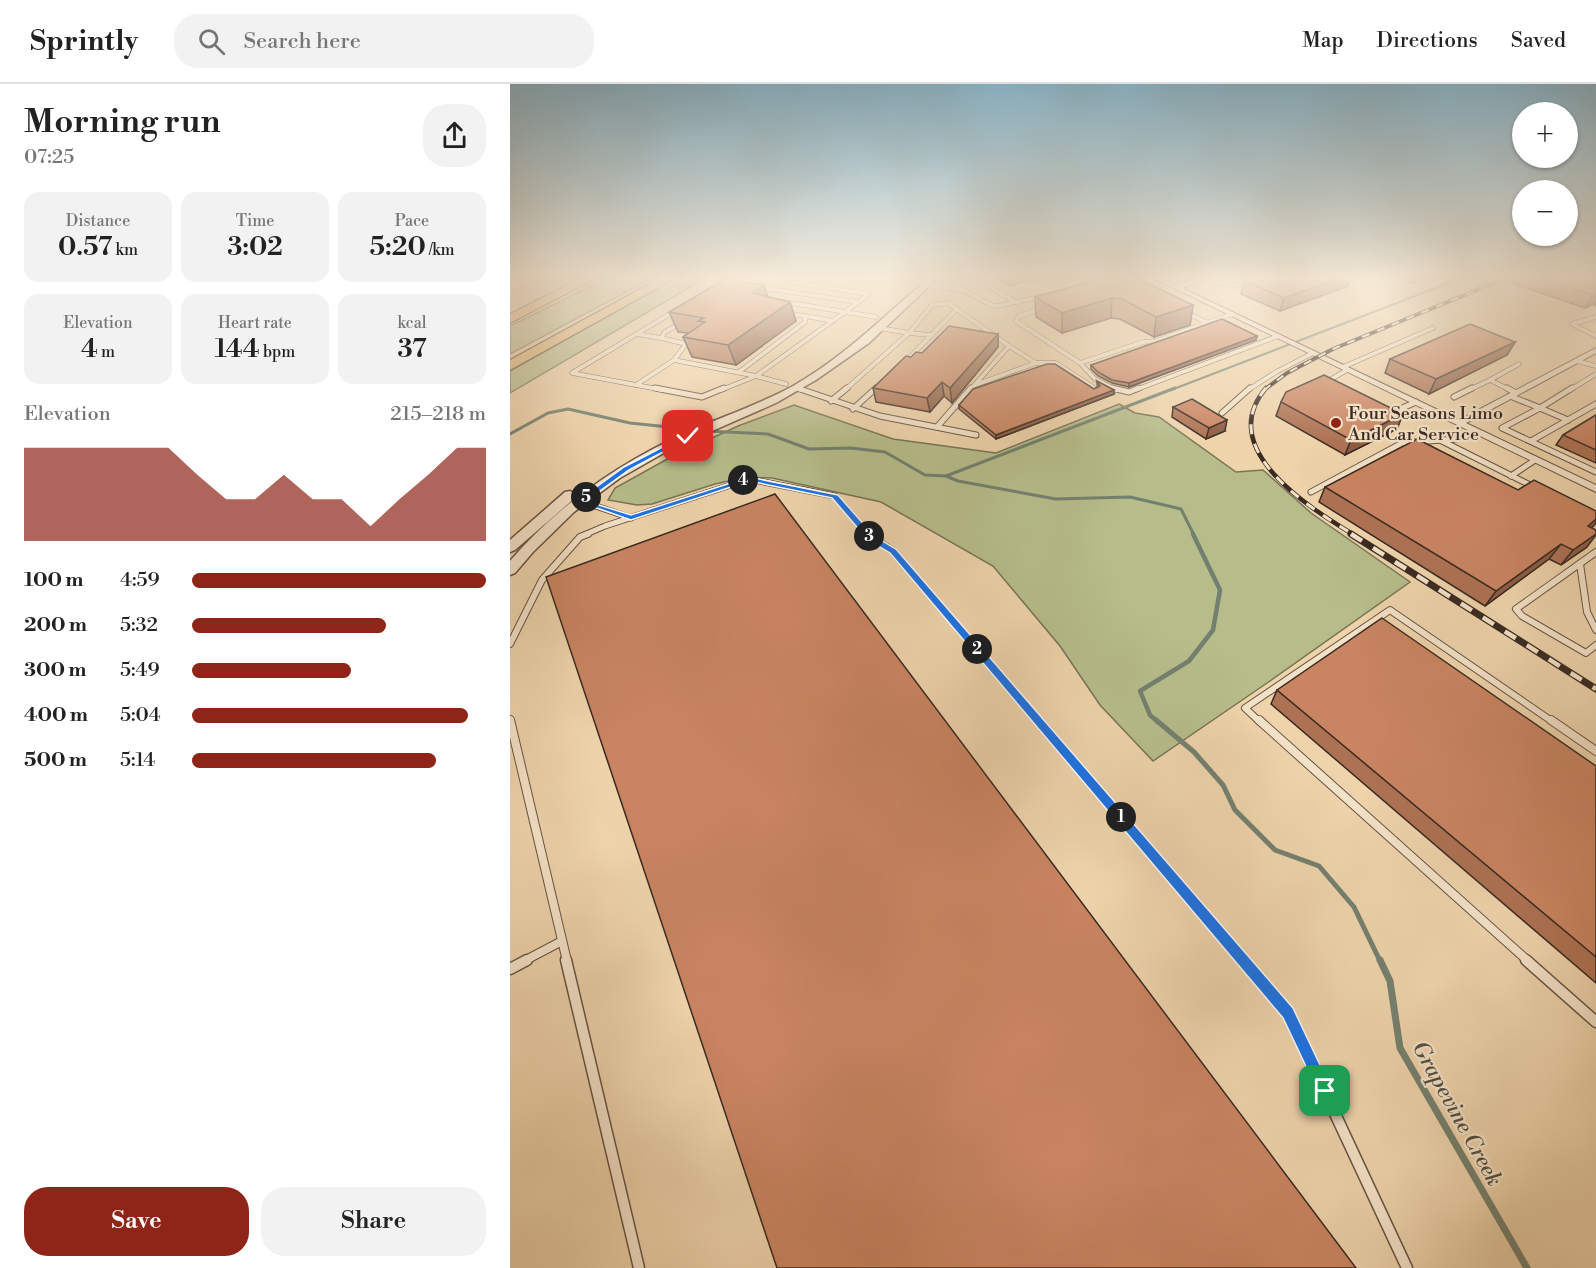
<!DOCTYPE html>
<html lang="en">
<head>
<meta charset="utf-8">
<style>
  :root { --surface:#fff; --page:#f2f2f2; --text:#222; --muted:#767676; --line:#e0e0e0; --accent:#8f2418 }
  body { margin:0; font-family:"Libre Bodoni",serif; background:var(--page); color:var(--text); height:100vh; display:flex; flex-direction:column; font-size:22px; white-space:nowrap }
  * { box-sizing:border-box; margin:0 }
  p { font-size:20px; color:var(--muted) }
  .icon { flex:none; width:33px; height:33px; fill:none; stroke:currentColor; stroke-width:2; stroke-linecap:round; stroke-linejoin:round }
  .map { position:relative; flex:1; overflow:hidden }
  .drawer { display:flex; flex-direction:column; background:var(--surface); width:510px }
  .drawer>* { flex:none }
  .tools { position:absolute; left:1002px; top:18px; display:grid; gap:12px }
  .tools a { display:grid; place-items:center; width:66px; height:66px; border-radius:50%; background:var(--surface); box-shadow:0 2px 4px #0004; font-size:30px }
  .pin { position:absolute; display:grid; place-items:center; width:51px; height:51px; color:#fff; margin:-26px; border-radius:12px; box-shadow:0 3px 9px #0006 }
  .km { position:absolute; width:30px; height:30px; margin:-15px; border-radius:50%; background:#222; color:#fff; font-size:16px; line-height:30px; text-align:center }
  .round { display:grid; place-items:center; flex:none; width:63px; height:63px; border-radius:24px; background:var(--page) }
  .head { display:flex; align-items:center; justify-content:space-between; height:102px; padding:0 24px }
  h1 { font-size:33px; font-weight:600; line-height:45px }
  .figures { display:grid; grid-template-columns:repeat(3,1fr); gap:9px; height:102px; padding:6px 24px }
  .figures div { display:grid; align-content:center; border-radius:15px; background:var(--page); text-align:center }
  .figures b { font-size:26px; font-weight:600 }
  .figures small { font-size:16px; font-weight:400 }
  .figures p { font-size:16px }
  .chart { height:168px; padding:12px 24px }
  .chart p { display:flex; justify-content:space-between }
  .chart svg { width:100%; height:108px; margin-top:6px; fill:var(--accent); opacity:.7 }
  .action { display:flex; gap:12px; margin-top:auto; padding:12px 24px }
  .action a { flex:1; height:69px; border-radius:24px; background:var(--accent); color:#fff; font-size:24px; font-weight:600; line-height:69px; text-align:center }
  .action a+a { background:var(--page); color:var(--text) }
  ul { padding:0 24px; list-style:none; font-size:20px }
  li { display:grid; grid-template-columns:96px 72px 1fr; align-items:center; height:45px }
  li i { height:15px; border-radius:8px; background:var(--accent) }
  header { display:flex; align-items:center; gap:36px; box-sizing:border-box; height:84px; padding:0 30px; background:var(--surface); border-bottom:2px solid var(--line) }
  header strong { font-size:28px }
  nav { display:flex; gap:33px; margin-inline-start:auto; font-size:21px }
  .search { width:420px; height:54px; background:var(--page); display:flex; align-items:center; gap:15px; box-sizing:border-box; padding:0 21px; border-radius:24px; color:var(--muted); font-size:22px }
  main { display:flex; flex:1; min-height:0 }
  .map>svg:first-child { display:block }
  .green { fill:#b6bd8b; stroke:#787456; stroke-width:1.5 }
  .lines { fill:none; stroke-linecap:round; stroke-linejoin:round }
  .stream-far4 { stroke:#74806f; stroke-width:2 }
  .stream-far3 { stroke:#74806f; stroke-width:3 }
  .stream-far2 { stroke:#74806f; stroke-width:4.5 }
  .stream-far1 { stroke:#74806f; stroke-width:5 }
  .stream { stroke:#74806f; stroke-width:7 }
  .service-far4-casing { stroke:#665444; stroke-width:5 }
  .service-far3-casing { stroke:#665444; stroke-width:7 }
  .service-far2-casing { stroke:#665444; stroke-width:8 }
  .service-far1-casing { stroke:#665444; stroke-width:10 }
  .service-casing { stroke:#665444; stroke-width:13 }
  .minor-casing { stroke:#665444; stroke-width:2 }
  .tertiary-casing { stroke:#665444; stroke-width:3 }
  .motorway-casing { stroke:#392a22; stroke-width:2 }
  .service-far4 { stroke:#f4e2c8; stroke-width:4 }
  .service-far3 { stroke:#f4e2c8; stroke-width:5 }
  .service-far2 { stroke:#f4e2c8; stroke-width:6 }
  .service-far1 { stroke:#f4e2c8; stroke-width:8 }
  .service { stroke:#f4e2c8; stroke-width:10 }
  .minor { fill:#f4e2c8; fill-rule:evenodd }
  .tertiary { fill:#f4e2c8; fill-rule:evenodd }
  .motorway { fill:#e7ba76; fill-rule:evenodd }
  .rail-far2-casing { stroke:#392a22; stroke-width:4 }
  .rail-far1-casing { stroke:#392a22; stroke-width:4.5 }
  .rail-casing { stroke:#392a22; stroke-width:7 }
  .rail-far2 { stroke:#f4e2c8; stroke-width:2; stroke-dasharray:8; stroke-linecap:butt }
  .rail-far1 { stroke:#f4e2c8; stroke-width:3; stroke-dasharray:10; stroke-linecap:butt }
  .rail { stroke:#f4e2c8; stroke-width:4.5; stroke-dasharray:13; stroke-linecap:butt }
  .wall { fill:#ad7253; stroke:#392a22; stroke-width:1.5 }
  .shaded-wall { fill:#8d5c44; stroke:#392a22; stroke-width:1.5 }
  .building { fill:#c98461; stroke:#392a22; stroke-width:1.5 }
  .route { fill:#1a73e8; stroke:#fff; stroke-width:1.5 }
  .poi-dot { fill:#8f2418; stroke:#f4e2c8; stroke-width:2 }
  .labels { text-anchor:middle; stroke-width:4.5; stroke-linejoin:round; paint-order:stroke }
  .far-poi-label { font-size:18px; fill:#392a22; stroke:#f4e2c8; text-anchor:start }
  .water-label { font-size:22px; font-style:italic; fill:#524e42; stroke:#f4e2c8 }
</style>
</head>
<body>
<header>
<strong>Sprintly</strong>
<div class="search"><svg class="icon" aria-label="search" viewBox="0 0 24 24"><circle cx="10" cy="10" r="6"/><path d="M15 15l6 6"/></svg>Search here</div>
<nav><a>Map</a><a>Directions</a><a>Saved</a></nav>
</header>
<main>
<section class="drawer">
<div class="head"><div><h1>Morning run</h1><p>07:25</p></div><a class="round"><svg class="icon" aria-label="share" viewBox="0 0 24 24"><path d="M12 15V3M7 8l5-5 5 5M5 13v7h14v-7"/></svg></a></div>
<div class="figures">
<div><p>Distance</p><b>0.57<small> km</small></b></div>
<div><p>Time</p><b>3:02</b></div>
<div><p>Pace</p><b>5:20<small> /km</small></b></div>
</div>
<div class="figures">
<div><p>Elevation</p><b>4<small> m</small></b></div>
<div><p>Heart rate</p><b>144<small> bpm</small></b></div>
<div><p>kcal</p><b>37</b></div>
</div>
<div class="chart"><p><span>Elevation</span>215–218 m</p>
<svg viewBox="0 0 160 44" preserveAspectRatio="none"><path d="M0 44V6L10 6L20 6L30 6L40 6L50 6L60 17L70 27L80 27L90 17L100 27L110 27L120 38L130 27L140 17L150 6L160 6V44z"/></svg>
</div>
<ul>
<li><b>100 m</b>4:59<i style="width:100%"></i></li>
<li><b>200 m</b>5:32<i style="width:66%"></i></li>
<li><b>300 m</b>5:49<i style="width:54%"></i></li>
<li><b>400 m</b>5:04<i style="width:94%"></i></li>
<li><b>500 m</b>5:14<i style="width:83%"></i></li>
</ul>
<div class="action"><a>Save</a><a>Share</a></div>
</section>
<div class="map">
<svg width="1086" height="1184" viewBox="0 0 1086 1184">
  <rect width="100%" height="100%" fill="#eed3ab"/>
  <filter id="stains"><feTurbulence type="fractalNoise" baseFrequency=".00333" numOctaves="4"/><feColorMatrix values="0 0 0 0 .2 0 0 0 0 .09 0 0 0 0 .02 0 0 0 .5 -.17"/></filter>
  <radialGradient id="worn" r=".72"><stop offset=".6" stop-color="#630" stop-opacity="0"/><stop offset="1" stop-color="#630" stop-opacity=".3"/></radialGradient>
  <g class="green">
    <path d="M 101,192 L 146,192 L 0,270 L 0,242 Z"/>
    <path d="M 170,192 L 199,192 L 0,309 L 0,287 Z"/>
    <path d="M 609,320 L 625,329 L 649,333 L 726,388 L 753,386 L 801,429 L 900,498 L 760,597 L 643,677 L 590,621 L 550,562 L 483,482 L 371,418 L 262,394 L 236,393 L 205,400 L 142,420 L 127,421 L 98,416 L 105,404 L 161,373 L 228,342 L 284,321 L 383,355 L 486,369 Z"/>
  </g>
  <g class="lines">
    <path class="stream-far4" d="M 661,306 L 957,192"/>
    <g class="stream-far3">
      <path d="M 196,347 L 258,350 L 299,365 L 341,364 L 375,368 L 415,391 L 436,392 L 448,397 L 546,415 L 620,413 L 671,425 L 684,451"/>
      <path d="M 0,350 L 38,329 L 58,325 L 120,339 L 188,346"/>
      <path d="M 436,392 L 665,304"/>
    </g>
    <path class="stream-far2" d="M 648,638 L 640,631 L 630,607 L 679,577 L 703,546 L 710,506 L 683,450"/>
    <path class="stream-far1" d="M 646,636 L 684,668 L 713,701 L 725,726 L 765,766 L 809,782 L 844,823 L 870,877"/>
    <path class="stream" d="M 870,876 L 880,897 L 890,964 L 1017,1184"/>
    <g class="service-far4-casing">
      <g id="service-far4">
        <path d="M 241,192 L 359,210 L 335,228 L 366,233"/>
        <path d="M 335,192 L 403,200"/>
        <path d="M 693,195 L 725,202 L 758,192"/>
        <path d="M 621,198 L 640,192"/>
        <path d="M 211,199 L 223,192"/>
        <path d="M 415,201 L 453,206 L 481,221 L 488,222 L 533,212"/>
        <path d="M 247,203 L 348,218"/>
        <path d="M 0,205 L 29,192"/>
        <path d="M 445,205 L 453,197 L 465,194 L 507,219"/>
        <path d="M 275,218 L 335,228"/>
        <path d="M 533,224 L 509,232 L 506,237 L 570,279 L 633,258 L 646,257 L 722,230"/>
        <path d="M 673,227 L 698,239"/>
        <path d="M 295,232 L 323,237"/>
        <path d="M 1086,233 L 1062,240 L 1086,252"/>
        <path d="M 369,244 L 399,249 L 422,221 L 438,219 L 499,262 L 460,306"/>
        <path d="M 127,250 L 151,254"/>
        <path d="M 164,276 L 176,260 L 151,254 L 155,248 L 172,238"/>
        <path d="M 1067,277 L 1086,282"/>
        <path d="M 394,279 L 447,225"/>
        <path d="M 526,279 L 546,279 L 586,305"/>
        <path d="M 570,279 L 585,295 L 606,306"/>
        <path d="M 833,283 L 923,244"/>
        <path d="M 229,288 L 295,238 L 295,232 L 275,229"/>
        <path d="M 820,300 L 818,297 L 837,286"/>
        <path d="M 126,301 L 164,276 L 246,292 L 335,228"/>
        <path d="M 465,301 L 526,279 L 499,262"/>
        <path d="M 286,304 L 291,306"/>
        <path d="M 153,306 L 62,289 L 168,225"/>
        <path d="M 211,306 L 246,292 L 276,300"/>
        <path d="M 335,306 L 399,249 L 420,251"/>
        <path d="M 365,306 L 370,301"/>
        <path d="M 625,306 L 768,252"/>
        <path d="M 738,306 L 766,288 L 803,269"/>
        <path d="M 959,306 L 980,296"/>
        <path d="M 1000,306 L 980,296 L 1009,280"/>
        <path d="M 1060,306 L 1086,290"/>
      </g>
    </g>
    <g class="service-far3-casing">
      <g id="service-far3">
        <path d="M 145,304 L 192,313 L 214,304"/>
        <path d="M 287,304 L 370,332 L 466,351"/>
        <path d="M 602,304 L 619,308 L 629,304"/>
        <path d="M 997,304 L 1006,309"/>
        <path d="M 1000,312 L 1030,324 L 992,344 L 1086,388"/>
        <path d="M 944,313 L 962,304"/>
        <path d="M 321,317 L 337,304"/>
        <path d="M 1030,324 L 1062,304"/>
        <path d="M 1030,324 L 1058,336"/>
        <path d="M 343,325 L 366,304"/>
        <path d="M 712,329 L 740,304"/>
        <path d="M 881,329 L 906,318"/>
        <path d="M 427,343 L 461,304"/>
        <path d="M 932,357 L 1024,403"/>
        <path d="M 1021,357 L 1086,320"/>
        <path d="M 1001,392 L 1025,376"/>
        <path d="M 801,408 L 892,359 L 946,355 L 964,346"/>
        <path d="M 71,417 L 121,434"/>
        <path d="M 74,451 L 95,442 L 239,395 L 325,412 L 359,451"/>
      </g>
    </g>
    <g class="service-far2-casing">
      <g id="service-far2">
        <path d="M 357,450 L 383,467 L 529,638"/>
        <path d="M 1086,468 L 1006,525 L 1012,532 L 1076,569 L 1086,561"/>
        <path d="M 1070,480 L 1077,528 L 1086,546"/>
        <path d="M 0,560 L 32,496 L 70,453 L 78,450"/>
        <path d="M 750,638 L 735,624 L 880,526 L 1043,638"/>
      </g>
    </g>
    <g class="service-far1-casing">
      <g id="service-far1">
        <path d="M 0,636 L 57,877"/>
        <path d="M 528,636 L 734,877"/>
        <path d="M 749,636 L 1018,877"/>
        <path d="M 1041,636 L 1086,667"/>
        <path d="M 14,877 L 52,857"/>
      </g>
    </g>
    <g class="service-casing">
      <g id="service">
        <path d="M 56,876 L 129,1184"/>
        <path d="M 732,876 L 778,929 L 897,1184"/>
        <path d="M 1016,876 L 1086,938"/>
        <path d="M 0,885 L 17,876"/>
      </g>
    </g>
    <g class="minor-casing">
      <path id="minor" d="M 639,192 L 647,192 L 666,201 L 696,192 L 705,192 L 672,204 L 949,336 L 1086,264 L 1086,269 L 956,339 L 1086,401 L 1086,408 Z"/>
    </g>
    <g class="tertiary-casing">
      <g id="tertiary">
        <path d="M 421,192 L 430,192 L 359,259 L 306,296 L 266,319 L 159,366 L 110,394 L 64,428 L 23,468 L 5,489 L 0,491 L 0,477 C 48,421 108,380 175,349 C 211,333 248,321 283,302 C 337,271 375,231 421,192 Z"/>
        <path d="M 60,407 L 66,411 L 65,414 L 5,466 L 0,468 L 0,456 L 55,408 Z"/>
      </g>
    </g>
    <g class="motorway-casing">
      <g id="motorway">
        <path d="M 75,192 L 90,192 L 0,239 L 0,230 Z"/>
        <path d="M 154,192 L 169,192 L 0,286 L 0,276 Z"/>
      </g>
    </g>
    <use href="#service-far4" class="service-far4"/>
    <use href="#service-far3" class="service-far3"/>
    <use href="#service-far2" class="service-far2"/>
    <use href="#service-far1" class="service-far1"/>
    <use href="#service" class="service"/>
    <use href="#minor" class="minor"/>
    <use href="#tertiary" class="tertiary"/>
    <use href="#motorway" class="motorway"/>
    <g class="rail-far2-casing">
      <path id="rail-far2" d="M 754,306 L 777,289 L 823,265 L 1001,192"/>
    </g>
    <g class="rail-far1-casing">
      <path id="rail-far1" d="M 756,304 C 704,365 800,424 844,451"/>
    </g>
    <g class="rail-casing">
      <path id="rail" d="M 841,450 L 1086,605"/>
    </g>
    <use href="#rail-far2" class="rail-far2"/>
    <use href="#rail-far1" class="rail-far1"/>
    <use href="#rail" class="rail"/>
  </g>
  <g class="wall">
    <path d="M 483,192 L 544,192 L 521,198 L 518,196 L 499,202 Z"/>
    <path d="M 602,192 L 683,221 L 680,241 L 644,253 L 610,235 L 601,234 L 552,249 L 526,233 L 525,213 Z"/>
    <path d="M 882,192 L 919,192 L 901,199 Z"/>
    <path d="M 1005,192 L 1086,192 L 1086,222 L 1083,220 L 1075,224 L 1002,199 Z"/>
    <path d="M 734,197 L 838,202 L 770,227 L 731,210 Z"/>
    <path d="M 254,201 L 258,213 L 280,218 L 286,237 L 226,281 L 182,273 L 173,253 L 178,249 L 168,248 L 159,228 Z"/>
    <path d="M 488,250 L 488,263 L 442,319 L 434,312 L 420,328 L 366,318 L 363,304 L 401,273 Z"/>
    <path d="M 747,252 L 746,256 L 619,303 L 602,299 L 588,292 L 581,285 L 581,281 Z"/>
    <path d="M 1005,258 L 997,271 L 919,310 L 875,289 L 880,275 Z"/>
    <path d="M 587,297 L 604,310 L 486,355 L 449,325 L 449,321 L 584,305 L 588,303 L 587,301 Z"/>
    <path d="M 771,318 L 893,330 L 887,345 L 835,371 L 766,332 Z"/>
    <path d="M 663,323 L 715,347 L 696,355 L 662,333 Z"/>
    <path d="M 1086,331 L 1086,379 L 1046,361 L 1053,351 Z"/>
    <path d="M 815,403 L 1082,444 L 1077,463 L 1051,481 L 1039,475 L 975,522 L 809,418 Z"/>
    <path d="M 767,606 L 1086,682 L 1086,899 L 761,620 Z"/>
  </g>
  <g class="shaded-wall">
    <path d="M 499,192 L 518,192 L 518,196 L 499,202 Z"/>
    <path d="M 521,192 L 544,192 L 521,198 Z"/>
    <path d="M 836,192 L 842,192 L 838,202 L 770,227 L 774,214 Z"/>
    <path d="M 904,192 L 919,192 L 901,199 Z"/>
    <path d="M 254,201 L 260,220 L 242,209 Z"/>
    <path d="M 1086,209 L 1086,215 L 1083,220 L 1075,224 L 1083,211 Z"/>
    <path d="M 602,214 L 601,234 L 552,249 L 552,229 Z"/>
    <path d="M 280,218 L 286,237 L 226,281 L 218,261 Z"/>
    <path d="M 683,221 L 680,241 L 644,253 L 646,233 Z"/>
    <path d="M 488,250 L 488,263 L 442,319 L 440,304 Z"/>
    <path d="M 747,252 L 746,256 L 619,303 L 619,299 Z"/>
    <path d="M 1005,258 L 997,271 L 919,310 L 926,295 Z"/>
    <path d="M 432,298 L 434,312 L 420,328 L 417,314 Z"/>
    <path d="M 604,306 L 604,310 L 486,355 L 486,351 Z"/>
    <path d="M 893,330 L 887,345 L 835,371 L 841,356 Z"/>
    <path d="M 717,336 L 715,347 L 696,355 L 699,344 Z"/>
    <path d="M 1086,435 L 1086,439 L 1081,445 L 1078,442 Z"/>
    <path d="M 1086,450 L 1086,451 L 1077,463 L 1051,481 L 1063,466 Z"/>
    <path d="M 1051,460 L 1039,475 L 975,522 L 986,507 Z"/>
  </g>
  <g class="building">
    <path d="M 602,192 L 623,192 L 683,221 L 646,233 L 612,215 L 602,214 L 552,229 L 525,213 Z"/>
    <path d="M 749,192 L 836,192 L 774,214 L 734,197 Z"/>
    <path d="M 1024,192 L 1086,192 L 1086,209 L 1083,211 Z"/>
    <path d="M 215,195 L 254,201 L 242,209 L 280,218 L 218,261 L 173,253 L 195,238 L 188,237 L 194,234 L 159,228 Z"/>
    <path d="M 712,235 L 747,252 L 619,299 L 602,296 L 588,288 L 581,281 Z"/>
    <path d="M 960,240 L 1005,258 L 926,295 L 880,275 Z"/>
    <path d="M 439,242 L 488,250 L 440,304 L 432,298 L 417,314 L 363,304 L 396,272 L 401,273 L 406,268 L 412,269 Z"/>
    <path d="M 537,280 L 545,280 L 584,305 L 590,302 L 587,297 L 604,306 L 486,351 L 449,321 L 463,305 Z"/>
    <path d="M 814,291 L 893,330 L 841,356 L 771,318 L 776,308 Z"/>
    <path d="M 682,315 L 717,336 L 699,344 L 663,323 Z"/>
    <path d="M 1086,331 L 1086,366 L 1053,351 Z"/>
    <path d="M 907,355 L 1008,406 L 1024,396 L 1086,427 L 1086,435 L 1078,442 L 1086,446 L 1086,450 L 1063,466 L 1051,460 L 986,507 L 815,403 Z"/>
    <path d="M 265,410 L 846,1184 L 267,1184 L 36,493 Z"/>
    <path d="M 872,534 L 1086,682 L 1086,873 L 767,606 Z"/>
  </g>
  <linearGradient id="sky" x2="0" y2="1"><stop stop-color="#89b6cc"/><stop offset="0.54" stop-color="#f7ebd9"/><stop offset="1" stop-color="#f7ebd9" stop-opacity="0"/></linearGradient>
  <rect width="1086" height="358" fill="url(#sky)"/>
  <path class="route" d="M 178,350 L 181,353 L 119,386 L 76,417 L 121,431 L 239,393 L 328,411 L 364,452 L 386,465 L 783,924 L 820,1002 L 823,1007 L 820,1012 L 815,1014 L 810,1012 L 773,934 L 380,469 L 358,456 L 322,414 L 239,397 L 121,436 L 67,417 L 114,383 Z"/>
  <circle class="poi-dot" cx="826" cy="339" r="6"/>
  <g class="labels">
    <g class="far-poi-label">
      <text x="838" y="335">Four Seasons Limo<tspan x="838" dy="21">And Car Service</tspan></text>
    </g>
    <g class="water-label">
      <text transform="translate(948 1029) rotate(61)" y="8">Grapevine Creek</text>
    </g>
  </g>
  <rect width="100%" height="100%" filter="url(#stains)"/>
  <rect width="100%" height="100%" fill="url(#worn)"/>
</svg>
<div class="tools">
<a>+</a>
<a>−</a>
</div>
<div class="pin" style="left:815px;top:1007px;background:#1e9e55"><svg class="icon" aria-label="arrive" viewBox="0 0 24 24"><path d="M6 21V4h12l-3 4 3 4H6"/></svg></div>
<div class="pin" style="left:178px;top:352px;background:#d93025"><svg class="icon" aria-label="check" viewBox="0 0 24 24"><path d="M5 12l5 5 9-10"/></svg></div>
<b class="km" style="left:611px;top:733px">1</b>
<b class="km" style="left:467px;top:565px">2</b>
<b class="km" style="left:359px;top:452px">3</b>
<b class="km" style="left:233px;top:396px">4</b>
<b class="km" style="left:76px;top:413px">5</b>
</div>
</main>
</body>
</html>
